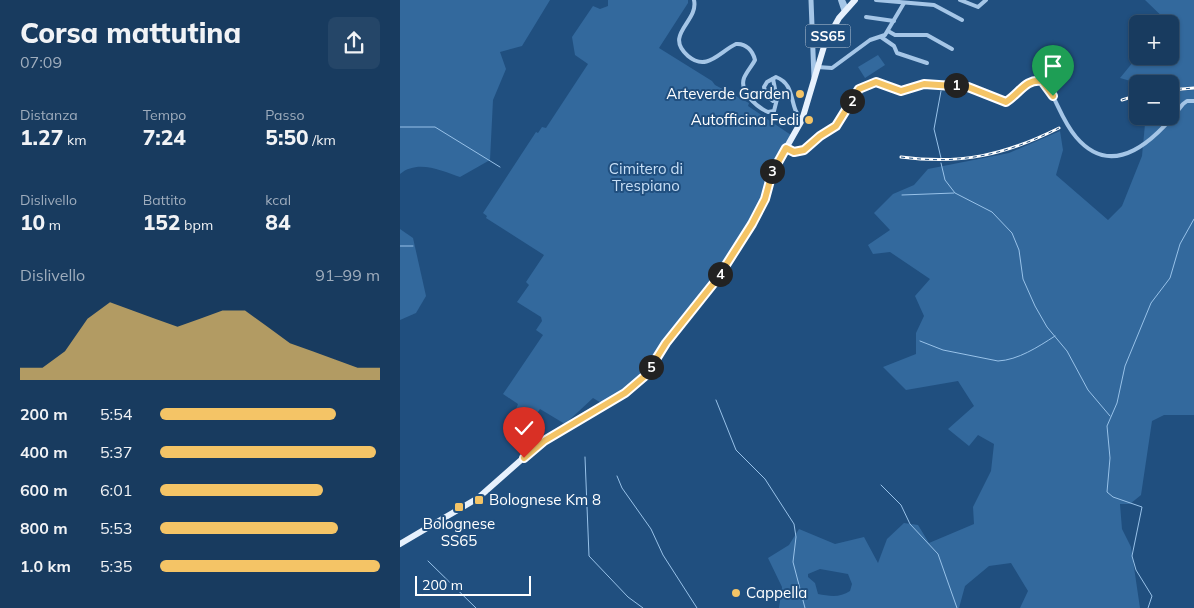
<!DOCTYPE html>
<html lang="it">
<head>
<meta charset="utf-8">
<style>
  :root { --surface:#183b5f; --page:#254668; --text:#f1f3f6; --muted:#9fadbd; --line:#365574; --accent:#f4c466 }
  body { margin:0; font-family:Mulish,sans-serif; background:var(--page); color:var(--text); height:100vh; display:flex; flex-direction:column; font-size:19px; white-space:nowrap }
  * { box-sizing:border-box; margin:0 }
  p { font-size:16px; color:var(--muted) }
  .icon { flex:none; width:28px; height:28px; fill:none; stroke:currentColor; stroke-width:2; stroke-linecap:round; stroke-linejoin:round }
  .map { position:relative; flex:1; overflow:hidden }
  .side { display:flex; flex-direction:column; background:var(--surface); width:400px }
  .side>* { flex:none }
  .buttons { position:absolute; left:729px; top:15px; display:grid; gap:10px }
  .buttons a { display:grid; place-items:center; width:50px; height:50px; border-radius:8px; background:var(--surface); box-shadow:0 1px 4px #0004,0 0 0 1px var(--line); font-size:25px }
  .scale { position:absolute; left:15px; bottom:12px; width:116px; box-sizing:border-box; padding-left:5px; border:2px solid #fff; border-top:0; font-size:14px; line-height:18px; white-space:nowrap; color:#fff; -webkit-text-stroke:4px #204f7f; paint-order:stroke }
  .pin { position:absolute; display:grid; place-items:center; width:42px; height:42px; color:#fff; margin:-51px -21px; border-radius:50% 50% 50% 0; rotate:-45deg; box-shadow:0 0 5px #0007 }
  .pin .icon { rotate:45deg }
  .km { position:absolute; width:25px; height:25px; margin:-12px; border-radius:50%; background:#222; color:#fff; font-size:14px; line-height:25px; text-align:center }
  .round { display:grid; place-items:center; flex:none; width:52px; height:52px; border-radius:8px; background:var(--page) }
  .head { display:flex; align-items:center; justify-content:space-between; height:85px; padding:0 20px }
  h1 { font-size:28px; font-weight:800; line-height:38px }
  .figures { display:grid; grid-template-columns:repeat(3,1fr); gap:8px; height:85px; padding:5px 20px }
  .figures div { display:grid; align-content:center }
  .figures b { font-size:21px; font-weight:800 }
  .figures small { font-size:14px; font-weight:400 }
  .figures p { font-size:14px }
  .chart { height:140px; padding:10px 20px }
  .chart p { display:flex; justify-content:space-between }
  .chart svg { width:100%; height:90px; margin-top:5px; fill:var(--accent); opacity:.7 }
  ul { padding:0 20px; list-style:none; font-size:16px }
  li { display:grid; grid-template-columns:80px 60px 1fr; align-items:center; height:38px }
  li i { height:12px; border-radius:6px; background:var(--accent) }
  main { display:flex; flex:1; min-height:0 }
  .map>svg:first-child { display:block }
  .green { fill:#33699d; fill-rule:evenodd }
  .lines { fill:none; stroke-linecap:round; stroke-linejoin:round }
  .stream { stroke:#98c2e9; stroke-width:1 }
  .minor { stroke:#a5c6e7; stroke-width:4 }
  .tertiary { stroke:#a5c6e7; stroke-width:5 }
  .primary { stroke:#e7f1fd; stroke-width:6 }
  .rail-casing { stroke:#fff; stroke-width:3 }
  .rail { stroke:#204f7f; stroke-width:1; stroke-dasharray:4; stroke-linecap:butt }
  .route-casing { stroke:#fff; stroke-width:10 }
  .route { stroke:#f4c466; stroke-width:6 }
  .poi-dot { fill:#f4c466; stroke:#204f7f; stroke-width:2 }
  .labels { text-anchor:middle; stroke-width:4; stroke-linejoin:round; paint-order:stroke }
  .shield { fill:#204f7f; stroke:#bccad9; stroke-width:1 }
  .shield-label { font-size:14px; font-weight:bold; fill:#fff }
  .poi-label { font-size:15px; fill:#fff; stroke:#204f7f; text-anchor:end }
  .park-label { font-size:15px; fill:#c8dff6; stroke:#204f7f }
</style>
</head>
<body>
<main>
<section class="side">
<div class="head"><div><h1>Corsa mattutina</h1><p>07:09</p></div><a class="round"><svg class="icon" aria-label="share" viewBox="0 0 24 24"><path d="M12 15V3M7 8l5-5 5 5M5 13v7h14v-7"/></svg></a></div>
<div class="figures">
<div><p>Distanza</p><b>1.27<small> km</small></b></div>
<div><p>Tempo</p><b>7:24</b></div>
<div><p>Passo</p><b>5:50<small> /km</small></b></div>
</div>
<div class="figures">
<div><p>Dislivello</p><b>10<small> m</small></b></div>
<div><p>Battito</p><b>152<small> bpm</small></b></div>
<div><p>kcal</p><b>84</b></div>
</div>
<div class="chart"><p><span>Dislivello</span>91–99 m</p>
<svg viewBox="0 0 160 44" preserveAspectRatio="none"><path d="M0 44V38L10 38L20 30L30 14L40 6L50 10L60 14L70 18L80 14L90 10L100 10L110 18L120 26L130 30L140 34L150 38L160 38V44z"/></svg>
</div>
<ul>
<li><b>200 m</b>5:54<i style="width:80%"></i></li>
<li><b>400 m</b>5:37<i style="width:98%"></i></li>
<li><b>600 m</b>6:01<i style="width:74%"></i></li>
<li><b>800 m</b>5:53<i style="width:81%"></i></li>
<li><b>1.0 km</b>5:35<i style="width:100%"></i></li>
</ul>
</section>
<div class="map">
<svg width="794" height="608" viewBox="0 0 794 608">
  <rect width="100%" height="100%" fill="#204f7f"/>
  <g class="green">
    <path d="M 0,0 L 150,0 L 122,46 L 100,52 L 106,69 L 93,100 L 90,160 L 60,177 C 42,171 18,159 0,174 Z"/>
    <path d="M 208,0 L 288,0 L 288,3 L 259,48 L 312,81 L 315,85 L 349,103 L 348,106 L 391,135 L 368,173 L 361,201 L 349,224 L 245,372 L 203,404 L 193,398 L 165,424 L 140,409 L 133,419 L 127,420 L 115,412 L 118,404 L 103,394 L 143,335 L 136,330 L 142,321 L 141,317 L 117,302 L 129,285 L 126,282 L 144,255 L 86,218 L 87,216 L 83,213 L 136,132 L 138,133 L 142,127 L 146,128 L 188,64 L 175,55 L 172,37 L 193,6 L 200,9 L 208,6 Z"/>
    <path d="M 745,0 L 794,0 L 794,87 L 770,88 L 770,84 L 741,84 L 720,78 L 738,56 L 770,56 L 770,35 L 775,32 L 770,24 Z"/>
    <path d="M 478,55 L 485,65 L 465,78 L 458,67 Z"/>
    <path d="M 794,90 L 794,415 L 764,415 L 752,421 L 741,495 L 730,504 L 720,504 L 722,529 L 731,547 L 740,608 L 620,608 L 628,591 L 611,563 L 589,566 L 565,586 L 559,608 L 379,608 L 382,587 L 368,558 L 389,545 L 399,529 L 435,544 L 464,537 L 478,563 L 487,539 L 504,523 L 518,525 L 529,543 L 574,524 L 573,507 L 591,471 L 594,444 L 578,435 L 569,446 L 548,429 L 574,406 L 558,381 L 506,390 L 483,367 L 516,354 L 516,333 L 524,316 L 515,296 L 530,279 L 490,252 L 473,254 L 468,245 L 490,230 L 474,213 L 493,194 L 514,185 L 528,169 L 609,153 L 660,131 L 663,150 L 656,175 L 708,220 L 722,206 L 742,156 L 745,124 L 757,116 L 770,116 L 770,108 L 774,105 L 770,100 L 770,91 ZM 420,569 L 448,574 L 452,584 L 450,591 C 440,598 429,596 418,594 L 415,583 L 408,577 L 408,574 Z"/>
    <path d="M 0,229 L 13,238 L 26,296 L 16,313 L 0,320 Z"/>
  </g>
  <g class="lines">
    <g class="stream">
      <path d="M 0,127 L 35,127 L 100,167"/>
      <path d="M 541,158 L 534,129 L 541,91"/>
      <path d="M 541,163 L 545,180 L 555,193 L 592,212 L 612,233 L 619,250 L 623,279 L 635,306 L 647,327 L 667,351 L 688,390 L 710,416"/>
      <path d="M 502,195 L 554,193"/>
      <path d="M 0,246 L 13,246"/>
      <path d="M 520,341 L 543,350 L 598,361 C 618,360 638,347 655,336"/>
      <path d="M 316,400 L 336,450 L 365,479 L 394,524 L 396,537 L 393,562 L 405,608"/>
      <path d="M 185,457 L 189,556 L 228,597 L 243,608"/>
      <path d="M 217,476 L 222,488 L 251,529 L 263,555 L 297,608"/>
      <path d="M 481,485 L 501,505 L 510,524 L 538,554 L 557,608"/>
      <path d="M 28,561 L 76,608"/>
      <path d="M 748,608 L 752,596 L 736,570 L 732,556 L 742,507 L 713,497 L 707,492 L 710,458 L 707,426 L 717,403 L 725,366 L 751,303 L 770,278 L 780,244 L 794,219"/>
    </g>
    <g class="minor">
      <path d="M 294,0 C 299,22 263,34 288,56 C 307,72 319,52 336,44 C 346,43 353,51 355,60 C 352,66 347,71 344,78 C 339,92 357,107 368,112 L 374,111 L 377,99 L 373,79"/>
      <path d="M 440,0 L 444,12"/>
      <path d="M 443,0 L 447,9"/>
      <path d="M 476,0 L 534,5 L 562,20"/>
      <path d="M 560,0 L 578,7 L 586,0"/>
      <path d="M 466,17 L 494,21"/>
      <path d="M 488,31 L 495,35 L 527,35 L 552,49"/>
      <path d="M 481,37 L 494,46 L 497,53 L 527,63"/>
      <path d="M 417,67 L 432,68 L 470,40 L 485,35 L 504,3"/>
      <path d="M 377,99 L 373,101 L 366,95 L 364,87 L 367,82 L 376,77 C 397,85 388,107 402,120"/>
      <path d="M 386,148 L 394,152 L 404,150 L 420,136 L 436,126 L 459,89 L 476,82 L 501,91 L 524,84 L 568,87 L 607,102 C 621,93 631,71 648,87 C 658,104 663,122 676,137 C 714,182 757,138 783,104 L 787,101 L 794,101"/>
    </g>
    <path class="tertiary" d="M 411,0 L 414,78"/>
    <path class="primary" d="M 0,544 L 78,498 L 138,445 L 225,393 L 246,375 L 266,343 L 317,279 L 360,211 L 372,173 L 402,120 L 425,43 L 439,18 L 455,0"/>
    <g class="rail-casing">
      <g id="rail">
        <path d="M 770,90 L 794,88"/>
        <path d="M 722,100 L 738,95"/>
        <path d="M 501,157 C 561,165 605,155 659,128"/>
      </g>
    </g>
    <use href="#rail" class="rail"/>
  </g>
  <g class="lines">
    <g class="route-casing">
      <path id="route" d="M 124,458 L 144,441 L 225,393 L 246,375 L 266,343 L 317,279 L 352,224 L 365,199 L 372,173 L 386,148 L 394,152 L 404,150 L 420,136 L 436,126 L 459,89 L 476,82 L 501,91 L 524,84 L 568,87 L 606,102 C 619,94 626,78 642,81 L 653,96"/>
    </g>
    <use href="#route" class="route"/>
  </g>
  <g class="poi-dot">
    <circle cx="400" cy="94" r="5"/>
    <circle cx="409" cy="120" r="5"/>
    <rect x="74" y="495" width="10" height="10" rx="2.5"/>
    <rect x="54" y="502" width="10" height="10" rx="2.5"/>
    <circle cx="336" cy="593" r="5"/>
  </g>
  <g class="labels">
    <rect class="shield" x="405.5" y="24.5" width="45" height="23" rx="4"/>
    <g class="shield-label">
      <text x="428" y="41">SS65</text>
    </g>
    <g class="poi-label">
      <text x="390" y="99">Arteverde Garden</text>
      <text x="399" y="125">Autofficina Fedi</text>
      <text x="89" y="505" text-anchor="start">Bolognese Km 8</text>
      <text x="59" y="529" text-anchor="middle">Bolognese<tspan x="59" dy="17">SS65</tspan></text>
      <text x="346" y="598" text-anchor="start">Cappella</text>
    </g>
    <g class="park-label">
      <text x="246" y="174">Cimitero di<tspan x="246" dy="17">Trespiano</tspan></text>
    </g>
  </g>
</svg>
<div class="buttons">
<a>+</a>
<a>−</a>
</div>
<div class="scale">200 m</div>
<div class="pin" style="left:653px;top:96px;background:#1e9e55"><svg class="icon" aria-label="arrive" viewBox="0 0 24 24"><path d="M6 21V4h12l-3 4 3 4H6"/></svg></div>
<div class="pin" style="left:124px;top:458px;background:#d93025"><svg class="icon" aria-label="check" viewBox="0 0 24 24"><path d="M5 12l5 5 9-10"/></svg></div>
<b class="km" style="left:556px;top:85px">1</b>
<b class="km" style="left:452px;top:101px">2</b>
<b class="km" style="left:372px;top:171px">3</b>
<b class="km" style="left:320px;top:274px">4</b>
<b class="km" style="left:251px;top:367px">5</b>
</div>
</main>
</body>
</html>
